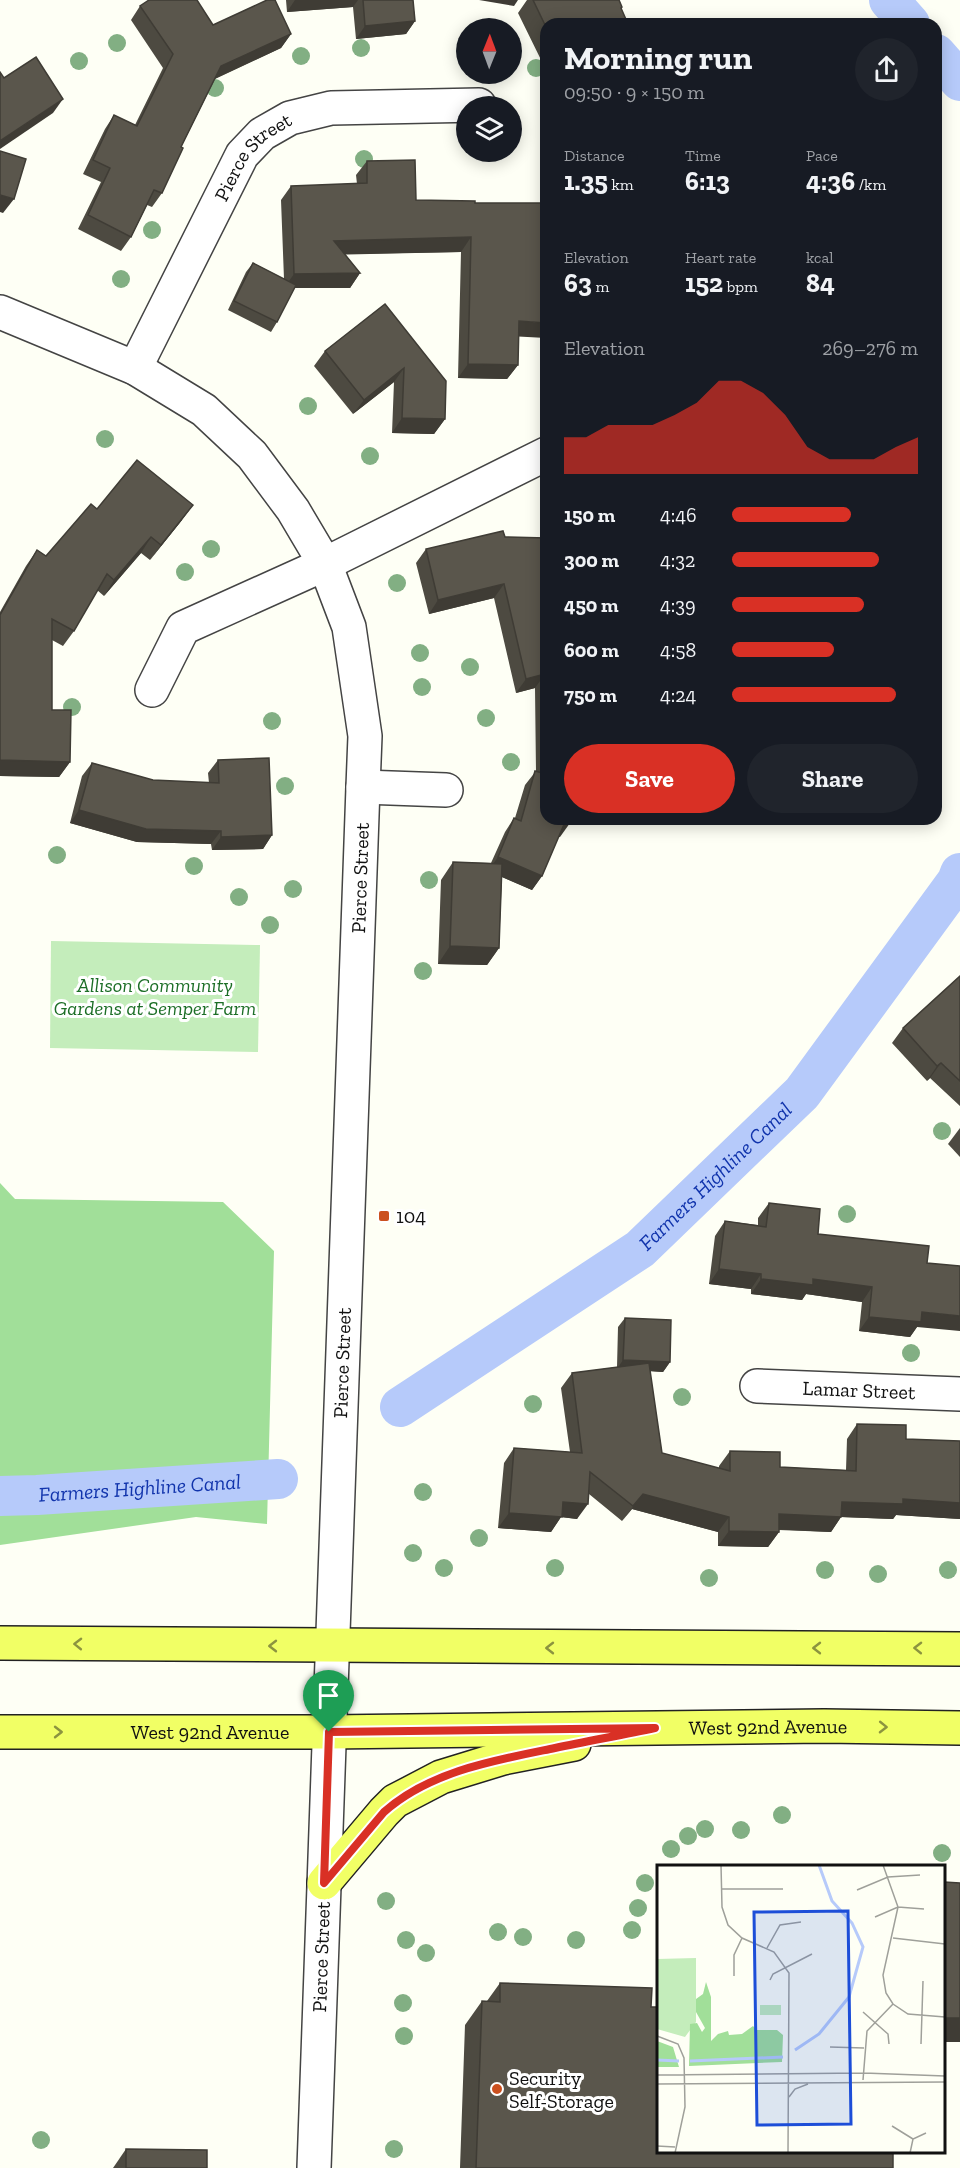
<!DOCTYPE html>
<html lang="en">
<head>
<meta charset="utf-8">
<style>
  :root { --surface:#171b24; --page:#20242c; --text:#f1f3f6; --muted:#9ea1a6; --accent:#d93025 }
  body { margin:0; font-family:"Zilla Slab",serif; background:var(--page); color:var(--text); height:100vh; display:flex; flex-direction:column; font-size:22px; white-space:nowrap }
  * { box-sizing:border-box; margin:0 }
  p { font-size:20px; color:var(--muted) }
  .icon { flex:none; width:33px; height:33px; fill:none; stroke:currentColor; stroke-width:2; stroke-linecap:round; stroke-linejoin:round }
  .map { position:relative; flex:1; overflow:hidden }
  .side { position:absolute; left:540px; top:18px; width:402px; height:807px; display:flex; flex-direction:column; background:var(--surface); border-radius:18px; box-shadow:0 3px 15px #0003 }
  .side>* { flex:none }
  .needle { width:39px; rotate:1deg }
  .controls { position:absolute; left:456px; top:18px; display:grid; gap:12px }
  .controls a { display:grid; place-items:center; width:66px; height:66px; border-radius:50%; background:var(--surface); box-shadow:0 3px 15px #0003; font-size:30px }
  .pin { position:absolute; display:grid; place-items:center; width:51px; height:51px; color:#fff; margin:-62px -26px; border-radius:50% 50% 50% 0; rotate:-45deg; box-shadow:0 0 6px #0007 }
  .pin .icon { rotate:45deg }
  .round { display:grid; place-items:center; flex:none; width:63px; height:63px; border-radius:32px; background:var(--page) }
  .summary { display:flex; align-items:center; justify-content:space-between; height:102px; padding:0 24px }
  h1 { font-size:33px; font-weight:700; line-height:45px }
  .metrics { display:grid; grid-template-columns:repeat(3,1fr); gap:9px; height:102px; padding:6px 24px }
  .metrics div { display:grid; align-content:center }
  .metrics b { font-size:26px; font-weight:700 }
  .metrics small { font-size:16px; font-weight:400 }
  .metrics p { font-size:16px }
  .chart { height:168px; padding:12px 24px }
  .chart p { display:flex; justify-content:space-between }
  .chart svg { width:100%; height:108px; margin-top:6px; fill:var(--accent); opacity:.7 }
  .primary-button { display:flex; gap:12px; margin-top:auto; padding:12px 24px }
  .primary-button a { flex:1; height:69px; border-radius:36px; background:var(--accent); color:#fff; font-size:24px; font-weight:700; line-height:69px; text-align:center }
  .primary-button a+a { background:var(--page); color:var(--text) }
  ul { padding:0 24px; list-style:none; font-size:20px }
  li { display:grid; grid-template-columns:96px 72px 1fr; align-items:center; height:45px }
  li i { height:15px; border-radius:8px; background:var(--accent) }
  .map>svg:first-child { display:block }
  .green { fill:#c4edbb }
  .forest { fill:#a1df99 }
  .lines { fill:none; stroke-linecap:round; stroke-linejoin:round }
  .canal { stroke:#b6cafa; stroke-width:40 }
  .minor-casing { stroke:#444; stroke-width:36 }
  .major-casing { stroke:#222; stroke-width:36 }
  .minor { stroke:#fff; stroke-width:33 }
  .major { stroke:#f1ff65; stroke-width:33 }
  .tree { fill:#82af83 }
  .wall { fill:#4d4a41 }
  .shaded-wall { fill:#3f3c35 }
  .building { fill:#5a564c; stroke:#3f3c35; stroke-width:1.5 }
  .oneway { stroke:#8c943f }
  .route-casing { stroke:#fff; stroke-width:12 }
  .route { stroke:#d93025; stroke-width:8 }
  .poi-dot { fill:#cb501f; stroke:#fff; stroke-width:2 }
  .labels { text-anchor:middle; stroke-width:6; stroke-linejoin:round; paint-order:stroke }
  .street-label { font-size:20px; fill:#111; stroke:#fff }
  .park-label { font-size:20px; font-style:italic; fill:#1c6e26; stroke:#fff }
  .poi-label { font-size:20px; fill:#111; stroke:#fff; text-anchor:start }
  .water-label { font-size:21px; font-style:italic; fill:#1134ac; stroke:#fff }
  .inset-river { fill:none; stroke:#b6cafa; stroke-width:3 }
  .inset-road { fill:none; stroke:#9fa09a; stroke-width:1.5 }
  .view { fill:#1d4ed8; fill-opacity:0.15; stroke:#1d4ed8; stroke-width:3 }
  .inset-edge { fill:none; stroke:#111; stroke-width:3 }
</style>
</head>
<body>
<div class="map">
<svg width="960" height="2168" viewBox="0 0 960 2168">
  <rect width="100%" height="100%" fill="#fefff5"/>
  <path class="green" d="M 51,941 L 260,945 L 258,1052 L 50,1048 Z"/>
  <path class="forest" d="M 0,1183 L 15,1199 L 223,1202 L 274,1251 L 267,1524 L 196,1517 L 0,1545 Z"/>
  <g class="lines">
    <g class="canal">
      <path d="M 889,0 L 910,24"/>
      <path d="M 936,54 L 960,81"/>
      <path id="s1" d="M 400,1407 L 640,1249 L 802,1093 L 957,881 L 960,873"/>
      <path id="s2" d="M 0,1496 L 37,1495 L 278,1479"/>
    </g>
    <g class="minor-casing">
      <g id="minor">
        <path d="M 0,312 L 135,368 L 204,410 L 252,455 L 293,510 L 325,564 L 349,627 L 365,736 L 363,787 L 314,2168"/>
        <path id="s3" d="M 135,368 L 242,155 L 262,134 L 290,118 L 331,108 L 479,105"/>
        <path d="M 152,690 L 183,628 L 325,564 L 546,454"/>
        <path d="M 363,787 L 446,790"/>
        <path id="s4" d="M 757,1386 L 960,1394"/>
      </g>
    </g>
    <g class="major-casing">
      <g id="major">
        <path d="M 0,1643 L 960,1649"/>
        <path id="s5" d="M 0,1732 L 329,1732 L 824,1726 L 960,1728"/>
        <path d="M 324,1883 L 384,1812 L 395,1801 L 441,1777 L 503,1758 L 574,1744"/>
      </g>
    </g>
    <use href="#minor" class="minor"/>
    <use href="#major" class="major"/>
  </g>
  <g class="tree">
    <circle cx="117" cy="43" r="9"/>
    <circle cx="361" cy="48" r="9"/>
    <circle cx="301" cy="56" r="9"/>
    <circle cx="79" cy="61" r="9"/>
    <circle cx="536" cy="68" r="9"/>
    <circle cx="215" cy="88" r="9"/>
    <circle cx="364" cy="159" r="9"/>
    <circle cx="152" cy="230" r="9"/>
    <circle cx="121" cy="279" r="9"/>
    <circle cx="308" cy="406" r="9"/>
    <circle cx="105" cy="439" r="9"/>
    <circle cx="370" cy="456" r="9"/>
    <circle cx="211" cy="549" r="9"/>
    <circle cx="185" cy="572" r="9"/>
    <circle cx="397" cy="583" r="9"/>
    <circle cx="420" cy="653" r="9"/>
    <circle cx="470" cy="667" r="9"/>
    <circle cx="422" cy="687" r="9"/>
    <circle cx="72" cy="707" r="9"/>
    <circle cx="486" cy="718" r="9"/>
    <circle cx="272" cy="721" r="9"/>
    <circle cx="511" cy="762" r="9"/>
    <circle cx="285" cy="786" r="9"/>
    <circle cx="57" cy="855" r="9"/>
    <circle cx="194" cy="866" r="9"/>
    <circle cx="429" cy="880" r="9"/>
    <circle cx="293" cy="889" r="9"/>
    <circle cx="239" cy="897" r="9"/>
    <circle cx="270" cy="925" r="9"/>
    <circle cx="423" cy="971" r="9"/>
    <circle cx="942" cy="1131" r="9"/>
    <circle cx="847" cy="1214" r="9"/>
    <circle cx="911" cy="1353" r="9"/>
    <circle cx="682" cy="1397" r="9"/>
    <circle cx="533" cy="1404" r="9"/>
    <circle cx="423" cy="1492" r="9"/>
    <circle cx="479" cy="1538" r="9"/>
    <circle cx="413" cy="1553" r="9"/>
    <circle cx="444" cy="1568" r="9"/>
    <circle cx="555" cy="1568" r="9"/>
    <circle cx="825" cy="1570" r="9"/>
    <circle cx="948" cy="1570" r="9"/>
    <circle cx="878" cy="1574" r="9"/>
    <circle cx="709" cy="1578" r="9"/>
    <circle cx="782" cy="1815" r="9"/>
    <circle cx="705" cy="1829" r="9"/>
    <circle cx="741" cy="1830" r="9"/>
    <circle cx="688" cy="1836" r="9"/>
    <circle cx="671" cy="1849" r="9"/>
    <circle cx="942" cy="1853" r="9"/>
    <circle cx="645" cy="1883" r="9"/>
    <circle cx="386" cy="1901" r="9"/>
    <circle cx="638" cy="1908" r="9"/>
    <circle cx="632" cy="1930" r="9"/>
    <circle cx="498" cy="1932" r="9"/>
    <circle cx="523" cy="1937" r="9"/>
    <circle cx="406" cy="1940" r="9"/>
    <circle cx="576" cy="1940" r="9"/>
    <circle cx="426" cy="1953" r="9"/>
    <circle cx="403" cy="2003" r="9"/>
    <circle cx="404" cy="2036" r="9"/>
    <circle cx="41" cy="2140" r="9"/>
    <circle cx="394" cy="2149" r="9"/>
  </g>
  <g class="wall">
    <path d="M 286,0 L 413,0 L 415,21 L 406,34 L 356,39 L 353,7 L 287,12 Z"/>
    <path d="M 527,0 L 619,0 L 622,7 L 621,9 L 546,24 L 546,70 L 518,13 Z"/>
    <path d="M 140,6 L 213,25 L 291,34 L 281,48 L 215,79 L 181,147 L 162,193 L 152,207 L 147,205 L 131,237 L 121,251 L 78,229 L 101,182 L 83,174 L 105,129 L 114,115 L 135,125 L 163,68 L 131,20 Z"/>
    <path d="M 367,161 L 416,200 L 475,203 L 518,336 L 518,365 L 507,379 L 458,378 L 461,252 L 345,254 L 360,273 L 350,288 L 294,288 L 277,322 L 271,332 L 228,310 L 246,272 L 253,263 L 284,279 L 281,200 L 291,186 L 357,184 L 356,175 Z"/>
    <path d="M 385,304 L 445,419 L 434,434 L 392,433 L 394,382 L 353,414 L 314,366 L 325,351 Z"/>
    <path d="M 97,509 L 182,520 L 150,560 L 141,553 L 104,596 L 97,590 L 74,631 L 63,646 L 52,640 L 52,710 L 70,762 L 59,777 L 0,776 L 0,612 L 26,566 L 37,550 L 46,556 Z"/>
    <path d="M 505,537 L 546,538 L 560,837 L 558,837 L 542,876 L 532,890 L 502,877 L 499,948 L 487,965 L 438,964 L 441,880 L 453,862 L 491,863 L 505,832 L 514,818 L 515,818 L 525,785 L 536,771 L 535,688 L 516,693 L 494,598 L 429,614 L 416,563 L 426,549 Z"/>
    <path d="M 218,760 L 272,835 L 263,849 L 212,850 L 211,844 L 137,842 L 70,823 L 82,776 L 92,763 L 153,780 L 209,783 L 208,773 Z"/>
    <path d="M 960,976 L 960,1106 L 930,1078 L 927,1081 L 892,1043 L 903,1028 Z"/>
    <path d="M 960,1128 L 960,1157 L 948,1144 Z"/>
    <path d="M 769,1203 L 818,1234 L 917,1327 L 910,1337 L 859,1331 L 862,1302 L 806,1294 L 802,1300 L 751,1294 L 751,1289 L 709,1284 L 715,1236 L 725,1221 L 758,1225 L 758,1218 Z"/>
    <path d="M 625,1318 L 670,1362 L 663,1372 L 650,1371 L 662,1453 L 719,1469 L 719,1466 L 730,1451 L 780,1467 L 846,1470 L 847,1439 L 857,1424 L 906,1439 L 960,1441 L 960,1519 L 896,1515 L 893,1519 L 841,1517 L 831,1532 L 779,1530 L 779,1532 L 768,1547 L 718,1546 L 718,1532 L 632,1509 L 622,1521 L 589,1494 L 577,1519 L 561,1517 L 551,1532 L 498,1528 L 504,1463 L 514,1448 L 570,1452 L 561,1388 L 572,1373 L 617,1367 L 618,1327 Z"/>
    <path d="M 500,1983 L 651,2007 L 893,2168 L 460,2168 L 465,2025 L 482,2001 L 487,2001 Z"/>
    <path d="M 126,2149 L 207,2168 L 113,2168 Z"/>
  </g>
  <g class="shaded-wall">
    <path d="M 295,0 L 358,0 L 353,7 L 287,12 Z"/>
    <path d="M 479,0 L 518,0 L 514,6 Z"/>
    <path d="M 415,21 L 406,34 L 356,39 L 365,26 Z"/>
    <path d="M 291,34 L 281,48 L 212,80 L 221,66 Z"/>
    <path d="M 63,99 L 53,113 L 0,149 L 0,141 Z"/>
    <path d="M 0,195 L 14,199 L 3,213 L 0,212 Z"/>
    <path d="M 471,237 L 461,252 L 324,255 L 334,241 Z"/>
    <path d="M 360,273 L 350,288 L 284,288 L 294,274 Z"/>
    <path d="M 519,321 L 546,323 L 546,338 L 509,336 Z"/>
    <path d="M 468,364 L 518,365 L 507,379 L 458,378 Z"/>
    <path d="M 404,368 L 394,382 L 353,414 L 364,400 Z"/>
    <path d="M 402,418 L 445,419 L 434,434 L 392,433 Z"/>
    <path d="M 193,505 L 182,520 L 150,560 L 161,545 Z"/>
    <path d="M 151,537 L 141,553 L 104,596 L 114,580 Z"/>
    <path d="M 504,584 L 494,598 L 429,614 L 438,600 Z"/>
    <path d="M 545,674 L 535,688 L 516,693 L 526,679 Z"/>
    <path d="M 0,760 L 70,762 L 59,777 L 0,776 Z"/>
    <path d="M 79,810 L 221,831 L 211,844 L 137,842 L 70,823 Z"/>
    <path d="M 565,822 L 570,823 L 560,837 L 555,836 Z"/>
    <path d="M 272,835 L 263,849 L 212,850 L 221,837 Z"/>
    <path d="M 498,857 L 542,876 L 532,890 L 488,871 Z"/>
    <path d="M 450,946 L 499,948 L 487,965 L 438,964 Z"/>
    <path d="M 941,1063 L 930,1078 L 927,1081 L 937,1066 Z"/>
    <path d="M 719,1269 L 761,1274 L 751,1289 L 709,1284 Z"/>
    <path d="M 761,1279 L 813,1279 L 872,1287 L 862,1302 L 806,1294 L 802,1300 L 751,1294 Z"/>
    <path d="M 922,1312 L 960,1316 L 960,1331 L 917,1327 L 910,1337 L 859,1331 L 869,1317 Z"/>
    <path d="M 623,1360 L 670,1362 L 663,1372 L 617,1369 Z"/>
    <path d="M 643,1494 L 729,1517 L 718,1532 L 632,1509 L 622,1521 Z"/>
    <path d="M 903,1499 L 960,1503 L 960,1519 L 896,1515 L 893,1519 L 841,1517 L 831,1532 L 769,1529 L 779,1514 L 842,1502 Z"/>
    <path d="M 563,1502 L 588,1504 L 577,1519 L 561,1517 L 551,1532 L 498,1528 L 509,1513 Z"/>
    <path d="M 729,1531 L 779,1532 L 768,1547 L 718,1546 Z"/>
    <rect x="944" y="2018" width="16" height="24"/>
  </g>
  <g class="building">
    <path d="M 149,0 L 197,0 L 213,25 L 267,0 L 275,0 L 291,34 L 221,66 L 181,147 L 183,148 L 162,193 L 154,190 L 131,237 L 88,215 L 110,168 L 93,160 L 114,115 L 137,126 L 173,54 L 140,6 Z"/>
    <path d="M 363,0 L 413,0 L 415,21 L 365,26 Z"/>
    <path d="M 533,0 L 619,0 L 622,7 L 621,8 L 628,24 L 546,24 L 546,27 Z"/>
    <path d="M 36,57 L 63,99 L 0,141 L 0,72 L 4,78 Z"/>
    <path d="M 0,151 L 26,159 L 14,199 L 0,195 Z"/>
    <path d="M 415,160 L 416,200 L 475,201 L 475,203 L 546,203 L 546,323 L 519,321 L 518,365 L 468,364 L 471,237 L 334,241 L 360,273 L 294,274 L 291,186 L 367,183 L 367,161 Z"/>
    <path d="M 253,263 L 296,285 L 277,322 L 234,301 Z"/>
    <path d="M 385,304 L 446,381 L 445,419 L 402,418 L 404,368 L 364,400 L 325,351 Z"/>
    <path d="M 137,460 L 193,505 L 161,545 L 151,537 L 114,580 L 107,574 L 74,631 L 52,619 L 52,710 L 71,710 L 70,762 L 0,760 L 0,615 L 37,550 L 46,556 L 91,504 L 97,509 Z"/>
    <path d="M 503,531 L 505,537 L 546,538 L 546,819 L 571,819 L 570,823 L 565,822 L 542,876 L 498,857 L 514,818 L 521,821 L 535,771 L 546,774 L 545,674 L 526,679 L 504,584 L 438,600 L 426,549 Z"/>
    <path d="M 269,758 L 272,835 L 221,837 L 221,831 L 146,829 L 79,810 L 92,763 L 153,780 L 219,783 L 218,760 Z"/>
    <path d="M 453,862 L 502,864 L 499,948 L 450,946 Z"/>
    <path d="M 960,976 L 960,1081 L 941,1063 L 937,1066 L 903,1028 Z"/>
    <path d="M 769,1203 L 820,1209 L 818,1234 L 929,1246 L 927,1263 L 960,1266 L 960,1316 L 922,1312 L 921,1322 L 869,1317 L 872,1287 L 813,1279 L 813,1285 L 761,1279 L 761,1274 L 719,1269 L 725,1221 L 766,1227 Z"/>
    <path d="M 625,1318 L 671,1320 L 670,1362 L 623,1360 Z"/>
    <path d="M 649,1363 L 662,1453 L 730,1471 L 730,1451 L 780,1452 L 780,1467 L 856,1471 L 857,1424 L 906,1425 L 906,1439 L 960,1441 L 960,1503 L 903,1499 L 903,1504 L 842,1502 L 841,1517 L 779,1514 L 779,1532 L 729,1531 L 729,1517 L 643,1494 L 633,1506 L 590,1472 L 588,1504 L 563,1502 L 562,1517 L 509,1513 L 514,1448 L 582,1453 L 572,1373 Z"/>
    <path d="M 944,1882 L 960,1883 L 960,2018 L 944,2018 Z"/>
    <path d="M 500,1983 L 652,1988 L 651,2007 L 658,2007 L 658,2151 L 893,2151 L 893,2168 L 476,2168 L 482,2001 L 500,2002 Z"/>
    <path d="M 126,2149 L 207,2150 L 207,2168 L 126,2168 Z"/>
  </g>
  <defs><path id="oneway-chevron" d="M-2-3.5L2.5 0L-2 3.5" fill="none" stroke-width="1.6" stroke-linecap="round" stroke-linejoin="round" transform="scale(1.5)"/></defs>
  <g class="oneway">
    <use href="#oneway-chevron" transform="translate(78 1644) rotate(-179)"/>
    <use href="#oneway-chevron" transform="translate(273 1646) rotate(-180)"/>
    <use href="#oneway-chevron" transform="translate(550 1648) rotate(-180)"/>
    <use href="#oneway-chevron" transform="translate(817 1648) rotate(180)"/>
    <use href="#oneway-chevron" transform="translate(918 1648) rotate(-179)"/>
    <use href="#oneway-chevron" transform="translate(883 1727) rotate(1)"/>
    <use href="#oneway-chevron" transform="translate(58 1732)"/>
  </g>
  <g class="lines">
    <g class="route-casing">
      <path id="route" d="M 655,1728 C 622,1735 588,1741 555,1748 C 496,1760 430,1771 384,1812 L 324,1883 L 329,1732 Z"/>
    </g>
    <use href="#route" class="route"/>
  </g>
  <g class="poi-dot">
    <rect x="378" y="1210" width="12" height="12" rx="3"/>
    <circle cx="497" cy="2089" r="6"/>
  </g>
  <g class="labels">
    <g class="street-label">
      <text dy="7" stroke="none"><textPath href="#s3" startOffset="244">Pierce Street</textPath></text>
      <text transform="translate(360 878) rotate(-88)" y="7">Pierce Street</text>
      <text transform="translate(342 1363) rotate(-88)" y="7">Pierce Street</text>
      <text dy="7" stroke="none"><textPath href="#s4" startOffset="102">Lamar Street</textPath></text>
      <text dy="7" stroke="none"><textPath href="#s5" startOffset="768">West 92nd Avenue</textPath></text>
      <text dy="7" stroke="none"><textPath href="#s5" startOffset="210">West 92nd Avenue</textPath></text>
      <text transform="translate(321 1957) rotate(-88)" y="7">Pierce Street</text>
    </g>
    <g class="park-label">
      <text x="155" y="992">Allison Community<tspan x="155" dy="23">Gardens at Semper Farm</tspan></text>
    </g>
    <g class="poi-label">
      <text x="396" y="1223">104</text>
      <text x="509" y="2085">Security<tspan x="509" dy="23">Self-Storage</tspan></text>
    </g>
    <g class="water-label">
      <text dy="7" stroke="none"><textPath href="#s1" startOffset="392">Farmers Highline Canal</textPath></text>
      <text dy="7" stroke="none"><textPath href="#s2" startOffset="140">Farmers Highline Canal</textPath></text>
    </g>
  </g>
  <g transform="translate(657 1865)">
    <rect width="288" height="288" fill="#fefff5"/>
    <path d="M 39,93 L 39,157 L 28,172 L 0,164 L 0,94 ZM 103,140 L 124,140 L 124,150 L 103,150 Z" fill="#c4edbb"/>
    <path d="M 49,117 L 54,132 L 54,176 L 61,169 L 71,166 L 72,170 L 85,169 L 96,161 L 100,165 L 120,165 L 126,170 L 125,197 L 32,201 L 33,159 L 40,158 L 45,167 L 48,163 L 39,147 L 39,134 L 46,129 ZM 0,176 L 16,182 L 22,202 L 0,202 Z" fill="#a1df99"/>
    <path class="inset-river" d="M 138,185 L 162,169 L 192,132 L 206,82 L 195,58 L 175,36 L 162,0M 0,195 L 22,196M 33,196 L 126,192"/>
    <path class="inset-road" d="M 64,0 L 65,42 L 71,60 L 85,73 L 117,87 L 132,108 L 131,288M 226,0 L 241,42 L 226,110 L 229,128 L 236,139 L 251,149 L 288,152M 64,24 L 126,24M 200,25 L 231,12 L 263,10M 218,52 L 241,42 L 267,44M 236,73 L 288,79M 110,83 L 123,60 L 144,57M 77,111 L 77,90 L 85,73M 113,115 L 116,109 L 155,89M 206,147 L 231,169 L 232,179M 0,171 L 21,179 L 27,193 L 28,242 L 18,288M 264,179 L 266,116M 173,182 L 207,183M 0,210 L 207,208 L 288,211M 206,215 L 210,166 L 236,139M 0,219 L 288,217M 132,232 L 138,224 L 151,219M 235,261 L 256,274M 0,281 L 18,282M 253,288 L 256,274 L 269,268"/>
    <path class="view" d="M 191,46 L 194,259 L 100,260 L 97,47 Z"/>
    <rect width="288" height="288" class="inset-edge"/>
  </g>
</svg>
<div class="controls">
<a><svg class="needle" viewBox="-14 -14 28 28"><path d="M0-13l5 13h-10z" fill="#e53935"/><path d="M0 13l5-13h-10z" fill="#9ea1a6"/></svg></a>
<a><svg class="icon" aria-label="layers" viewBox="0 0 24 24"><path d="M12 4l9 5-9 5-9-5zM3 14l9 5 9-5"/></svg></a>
</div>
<div class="pin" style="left:329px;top:1732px;background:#1e9e55"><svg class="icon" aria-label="arrive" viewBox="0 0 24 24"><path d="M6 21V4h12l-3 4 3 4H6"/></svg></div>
<section class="side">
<div class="summary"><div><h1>Morning run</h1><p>09:50 · 9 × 150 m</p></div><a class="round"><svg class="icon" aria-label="share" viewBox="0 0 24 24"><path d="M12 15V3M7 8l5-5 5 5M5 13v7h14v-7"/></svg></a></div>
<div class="metrics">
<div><p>Distance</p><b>1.35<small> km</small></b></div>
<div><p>Time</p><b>6:13</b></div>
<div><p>Pace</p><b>4:36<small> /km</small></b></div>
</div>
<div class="metrics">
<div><p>Elevation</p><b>63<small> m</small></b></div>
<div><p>Heart rate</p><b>152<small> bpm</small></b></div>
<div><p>kcal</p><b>84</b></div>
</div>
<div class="chart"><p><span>Elevation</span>269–276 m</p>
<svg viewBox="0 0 160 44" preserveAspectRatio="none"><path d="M0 44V29L10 29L20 24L30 24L40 24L50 20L60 15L70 6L80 6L90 11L100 20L110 33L120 38L130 38L140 38L150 33L160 29V44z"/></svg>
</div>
<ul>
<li><b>150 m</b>4:46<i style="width:64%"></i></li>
<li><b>300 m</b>4:32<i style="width:79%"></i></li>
<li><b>450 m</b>4:39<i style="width:71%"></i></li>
<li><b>600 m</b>4:58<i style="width:55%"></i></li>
<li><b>750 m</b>4:24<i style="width:88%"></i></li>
</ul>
<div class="primary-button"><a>Save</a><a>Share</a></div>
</section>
</div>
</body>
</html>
